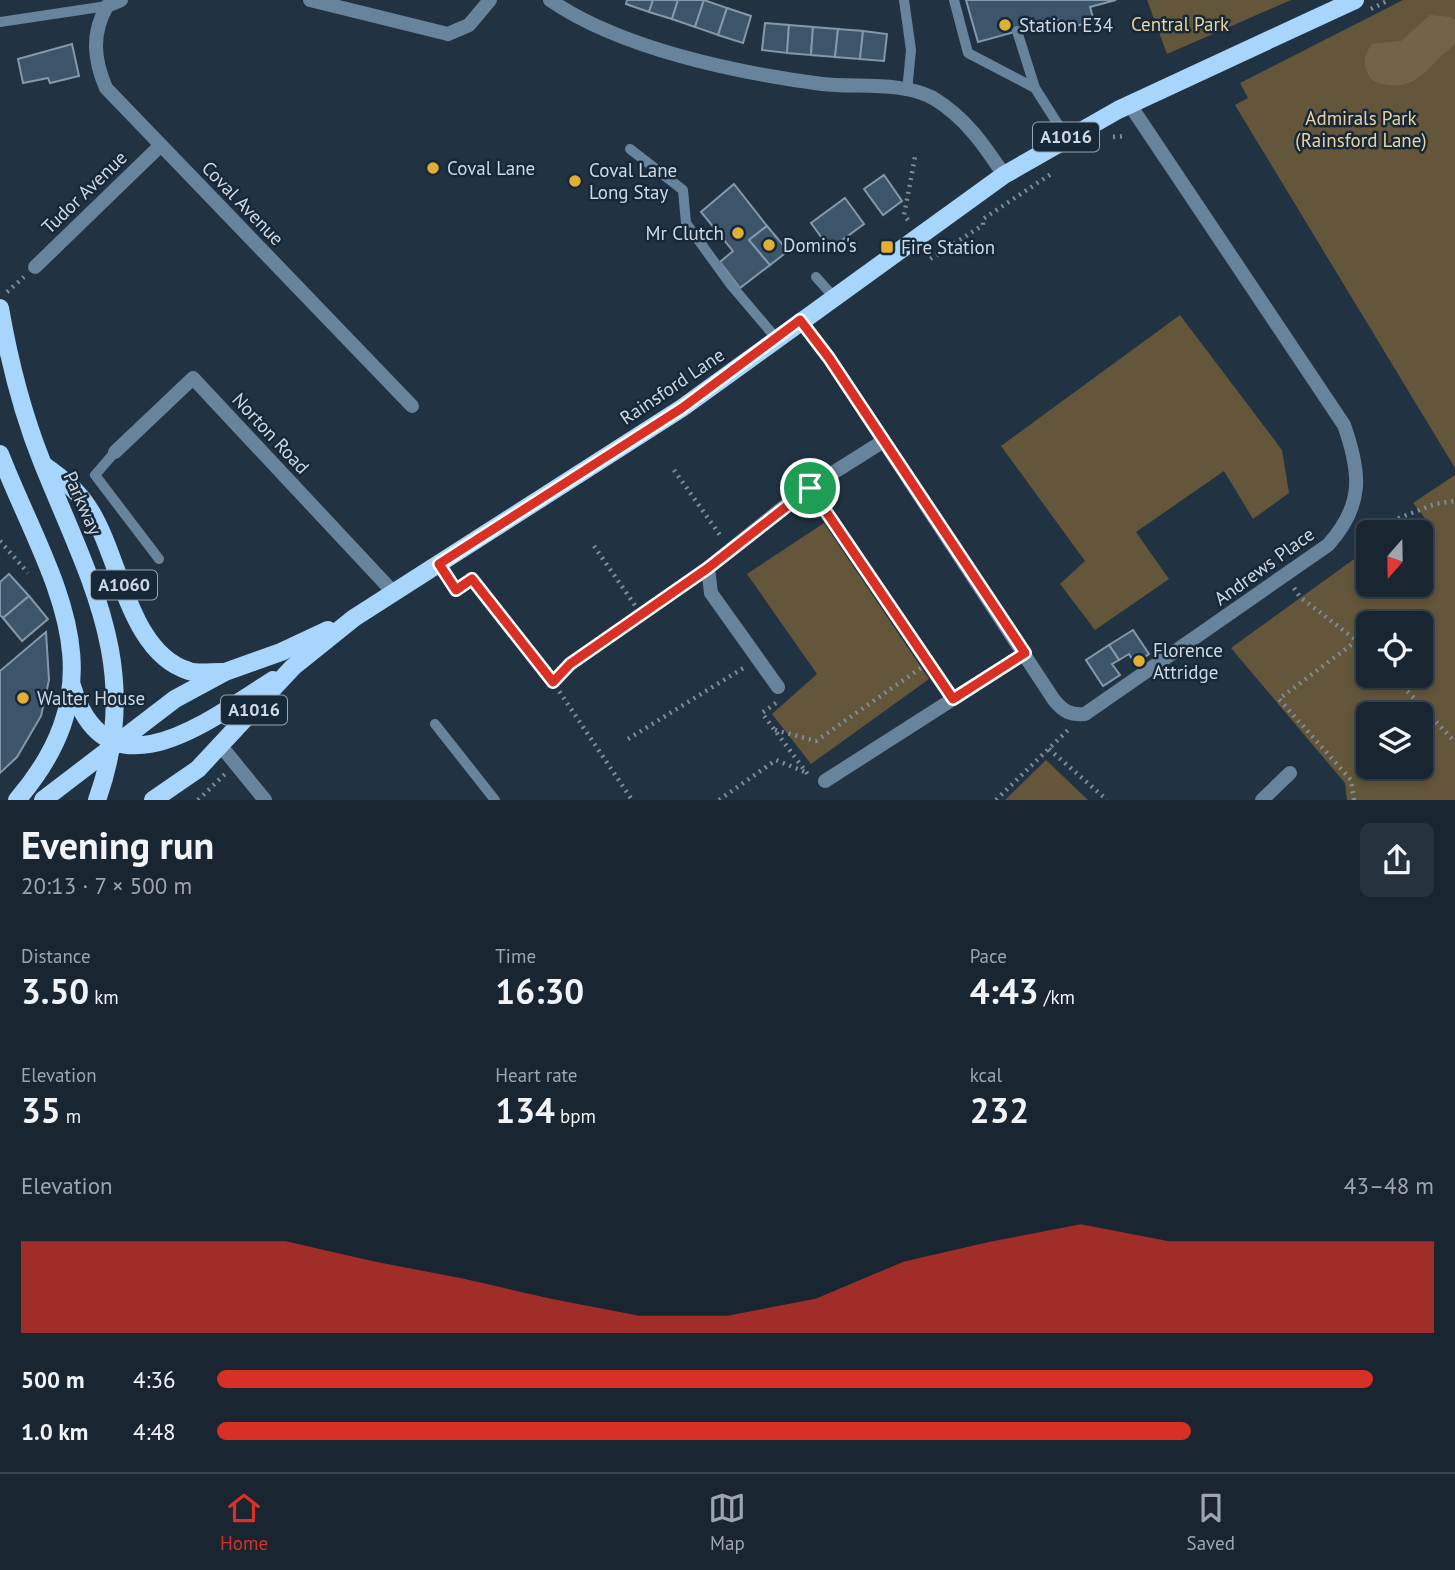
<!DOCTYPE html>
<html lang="en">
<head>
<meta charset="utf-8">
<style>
  :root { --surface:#192632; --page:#26323e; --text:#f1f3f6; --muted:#9fa5ac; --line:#37434d; --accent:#d93025 }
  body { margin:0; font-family:"PT Sans",sans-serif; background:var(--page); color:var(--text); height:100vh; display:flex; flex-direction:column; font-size:26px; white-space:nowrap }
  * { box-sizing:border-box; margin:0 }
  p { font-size:23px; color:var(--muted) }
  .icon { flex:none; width:38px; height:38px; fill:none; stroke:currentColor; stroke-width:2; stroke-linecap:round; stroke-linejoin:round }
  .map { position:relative; height:800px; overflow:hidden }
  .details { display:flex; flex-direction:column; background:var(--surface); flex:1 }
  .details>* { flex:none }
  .needle { width:46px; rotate:200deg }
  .buttons { position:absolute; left:1356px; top:520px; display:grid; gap:14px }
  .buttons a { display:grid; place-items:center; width:77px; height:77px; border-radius:10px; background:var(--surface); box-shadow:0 4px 10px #0003,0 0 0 2px var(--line); font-size:35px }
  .pin { position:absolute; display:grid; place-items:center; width:60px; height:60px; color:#fff; margin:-30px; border:4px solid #fff; border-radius:50%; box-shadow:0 2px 7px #0007 }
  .round { display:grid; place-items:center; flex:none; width:74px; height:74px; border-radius:10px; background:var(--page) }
  .overview { display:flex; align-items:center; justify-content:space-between; height:119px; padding:0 21px }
  h1 { font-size:38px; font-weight:700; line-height:52px }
  .metrics { display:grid; grid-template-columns:repeat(3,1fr); gap:10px; height:119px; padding:7px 21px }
  .metrics div { display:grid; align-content:center }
  .metrics b { font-size:35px; font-weight:700 }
  .metrics small { font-size:19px; font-weight:400 }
  .metrics p { font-size:19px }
  .chart { height:196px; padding:14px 21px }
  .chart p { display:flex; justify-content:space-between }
  .chart svg { width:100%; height:126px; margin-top:7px; fill:var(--accent); opacity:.7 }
  ul { padding:0 21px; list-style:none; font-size:23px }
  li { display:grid; grid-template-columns:112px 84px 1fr; align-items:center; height:52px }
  li i { height:18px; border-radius:9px; background:var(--accent) }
  .tabs { display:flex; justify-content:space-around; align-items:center; height:98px; border-top:2px solid var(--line); background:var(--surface); font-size:19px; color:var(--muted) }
  .tabs a { display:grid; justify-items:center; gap:4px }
  .tabs .current { color:var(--accent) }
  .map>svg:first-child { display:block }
  .green { fill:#63563b; fill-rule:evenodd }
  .forest { fill:#736447 }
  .building { fill:#3c556b; stroke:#8398ab; stroke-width:2 }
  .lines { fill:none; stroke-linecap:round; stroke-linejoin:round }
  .path { stroke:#7e8c9a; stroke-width:4.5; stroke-dasharray:2 5; stroke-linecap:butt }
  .service { stroke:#68839c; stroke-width:10 }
  .minor { stroke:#68839c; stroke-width:14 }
  .primary { stroke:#a8d5fc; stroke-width:18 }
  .route-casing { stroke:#fff; stroke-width:14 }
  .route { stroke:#d93025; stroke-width:9 }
  .poi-dot { fill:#e2af34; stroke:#172939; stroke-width:2.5 }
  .labels { text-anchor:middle; stroke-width:5; stroke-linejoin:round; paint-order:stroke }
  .shield { fill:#172939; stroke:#97a4b1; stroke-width:2 }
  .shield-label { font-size:18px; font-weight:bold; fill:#ced9e4 }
  .park-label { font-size:19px; fill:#eed29b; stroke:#172939 }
  .poi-label { font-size:19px; fill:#ced9e4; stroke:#172939; text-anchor:start }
  .street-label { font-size:19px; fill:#ced9e4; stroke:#172939 }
</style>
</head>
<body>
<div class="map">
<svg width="1455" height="800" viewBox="0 0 1455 800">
  <rect width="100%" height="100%" fill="#213343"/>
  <g class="green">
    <path d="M 1147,0 L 1291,0 L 1167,54 Z"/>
    <path d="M 1403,0 L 1455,0 L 1455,468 L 1235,105 L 1248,98 L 1240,83 Z"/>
    <path d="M 1180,315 L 1282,450 L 1289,493 L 1253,519 L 1224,471 L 1136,532 L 1169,579 L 1095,630 L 1060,584 L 1085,561 L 1001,446 Z"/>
    <path d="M 1455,475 L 1455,800 L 1347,800 L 1345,783 L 1231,648 L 1368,549 L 1368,584 L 1421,584 L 1421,532 L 1417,532 L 1431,526 L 1413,503 ZM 1368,623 L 1421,623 L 1421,676 L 1368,676 ZM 1368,714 L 1421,714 L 1421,766 L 1368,766 Z"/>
    <path d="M 824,523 L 929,679 L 811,764 L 772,714 L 817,674 L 747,574 Z"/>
    <path d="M 1046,760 L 1088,800 L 1005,800 Z"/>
  </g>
  <path class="forest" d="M 1430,15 L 1451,17 L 1455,20 C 1455,27 1455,37 1455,43 C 1452,50 1443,52 1439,58 C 1419,80 1405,93 1373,81 C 1362,68 1362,57 1372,44 L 1401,41 Z"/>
  <g class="building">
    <path d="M 627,0 L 653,0 L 649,12 L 626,4 Z"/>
    <path d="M 653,0 L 678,0 L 672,19 L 649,12 Z"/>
    <path d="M 678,0 L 704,0 L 695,27 L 672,19 Z"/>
    <path d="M 704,0 L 727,8 L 718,35 L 695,27 Z"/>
    <path d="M 966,0 L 1116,0 L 1090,7 L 1094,21 L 1061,30 L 1058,20 L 978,42 Z"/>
    <path d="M 727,8 L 751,16 L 743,43 L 718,35 Z"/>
    <path d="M 765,23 L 789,25 L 787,53 L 762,50 Z"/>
    <path d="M 789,25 L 813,27 L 811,55 L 787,53 Z"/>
    <path d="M 813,27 L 838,29 L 835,57 L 811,55 Z"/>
    <path d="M 838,29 L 863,31 L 860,59 L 835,57 Z"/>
    <path d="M 863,31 L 887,34 L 884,61 L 860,59 Z"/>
    <path d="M 72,44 L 79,76 L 50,83 L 48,78 L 23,83 L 18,59 Z"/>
    <path d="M 884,175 L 902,201 L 883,215 L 864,189 Z"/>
    <path d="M 734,184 L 767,226 L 749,240 L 770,265 L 740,288 L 720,262 L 733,251 L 701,212 Z"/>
    <path d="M 845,198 L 864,224 L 830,249 L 811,223 Z"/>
    <path d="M 767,226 L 788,251 L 770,265 L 749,240 Z"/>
    <path d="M 9,574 L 29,596 L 3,618 L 0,615 L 0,582 Z"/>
    <path d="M 29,596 L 48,619 L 22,641 L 3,618 Z"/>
    <path d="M 1133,630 L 1149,654 L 1135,664 L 1129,654 L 1119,660 L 1109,645 Z"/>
    <path d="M 46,632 L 49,680 L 41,716 L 17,757 L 0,773 L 0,671 Z"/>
    <path d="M 1109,645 L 1119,660 L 1112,664 L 1120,675 L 1103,686 L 1086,660 Z"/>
  </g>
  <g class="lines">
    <g class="path">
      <path d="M 1371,9 L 1389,0"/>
      <path d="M 1113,137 L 1125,136"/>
      <path d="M 908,220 L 904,215 L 915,157"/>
      <path d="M 927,253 L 930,259 L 983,225 L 983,219 L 1054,172"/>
      <path d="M 7,292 L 24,277"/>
      <path d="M 674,470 L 722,538"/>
      <path d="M 818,500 L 944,687"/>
      <path d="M 1360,529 L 1363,532 L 1435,504 L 1455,501"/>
      <path d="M 0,541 L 28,573"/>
      <path d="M 594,546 L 641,614"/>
      <path d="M 449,579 L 456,590 L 472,579 L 553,682 L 632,800"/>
      <path d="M 1294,588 L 1300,597 L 1368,649"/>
      <path d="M 1393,676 L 1455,742"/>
      <path d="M 553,682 L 570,664 L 693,578"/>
      <path d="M 776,703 L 762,713 L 809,776"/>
      <path d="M 775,730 L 816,741 L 928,663"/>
      <path d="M 628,739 L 745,667"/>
      <path d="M 1049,749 L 1107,800"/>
      <path d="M 198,800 L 225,774"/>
      <path d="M 719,800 L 776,760 L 805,772"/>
      <path d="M 996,800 L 1069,729"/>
      <path d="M 1354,800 L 1351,780 L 1279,699 L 1359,639"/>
    </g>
    <g class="service">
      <path d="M 904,0 L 911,50 L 907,91"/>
      <path d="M 954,0 L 968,53 L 1035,88"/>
      <path d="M 0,22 L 107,6"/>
      <path d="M 1017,31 L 1035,88 L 1066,137"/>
      <path d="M 630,149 L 683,190 L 686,223 L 731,285 L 776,338"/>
      <path d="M 816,277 L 833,296"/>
      <path d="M 115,452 L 95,475 L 159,559"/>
      <path d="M 435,724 L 495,800"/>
    </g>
    <g class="minor">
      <path d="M 121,0 L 107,6 C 91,34 94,60 106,88 L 412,406"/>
      <path d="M 310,0 L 448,34 L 469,25 L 490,0"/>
      <path d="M 550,0 C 621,49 738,73 822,84 C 856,88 902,81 933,98 C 965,117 984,145 1004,175"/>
      <path d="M 35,267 L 160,146"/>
      <path d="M 800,320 L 829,358 L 1054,700 C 1064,712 1070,715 1085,714 L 1328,545 C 1364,505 1361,473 1344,425 L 1130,105"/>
      <path d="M 115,452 L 193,378 L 394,593"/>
      <path d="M 778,687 L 711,593 L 708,568 L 801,493 L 882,442"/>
      <path d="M 221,746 L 265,800"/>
      <path d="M 825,781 L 1025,653"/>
      <path d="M 1262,800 L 1290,773"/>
    </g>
    <g class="primary">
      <path d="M 0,308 C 9,360 22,412 42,462 C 89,579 144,670 97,800"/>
      <path d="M 0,454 C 50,581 124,675 17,800"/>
      <path d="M 45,466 C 62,478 77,490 88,507 C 120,554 128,653 189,671 C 198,674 210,672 221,672"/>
      <path d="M 72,686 C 107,800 207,722 273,680"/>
      <path d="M 43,800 L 175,699 L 225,672 L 281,652 L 328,630"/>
      <path d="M 153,800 L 198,769 L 293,667 L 354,618 L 682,408 L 1004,175 L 1118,110 L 1355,0"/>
    </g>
  </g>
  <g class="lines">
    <g class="route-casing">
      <path id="route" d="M 800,320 L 829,358 L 1025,653 L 953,699 L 810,488 L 708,568 L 570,664 L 553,682 L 472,579 L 456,590 L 439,564 L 682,408 Z"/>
    </g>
    <use href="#route" class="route"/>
  </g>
  <g class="poi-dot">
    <circle cx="1005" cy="25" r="7"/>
    <circle cx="433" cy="168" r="7"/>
    <circle cx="575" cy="181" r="7"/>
    <circle cx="738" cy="233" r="7"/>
    <circle cx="769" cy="245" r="7"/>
    <rect x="880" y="240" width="14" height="14" rx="3.5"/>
    <circle cx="1139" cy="661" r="7"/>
    <circle cx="23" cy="698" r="7"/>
  </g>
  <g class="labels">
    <g class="shield">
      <rect x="1033" y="122.5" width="66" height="29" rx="5"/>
      <rect x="91" y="570.5" width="66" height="29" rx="5"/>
      <rect x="221" y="695.5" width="66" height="29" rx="5"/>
    </g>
    <g class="shield-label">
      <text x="1066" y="143">A1016</text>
      <text x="124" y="591">A1060</text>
      <text x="254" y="716">A1016</text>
    </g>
    <g class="park-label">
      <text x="1180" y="31">Central Park</text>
      <text x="1361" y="125">Admirals Park<tspan x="1361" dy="22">(Rainsford Lane)</tspan></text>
    </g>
    <g class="poi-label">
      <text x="1019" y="32">Station E34</text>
      <text x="447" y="175">Coval Lane</text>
      <text x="589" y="177">Coval Lane<tspan x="589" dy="22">Long Stay</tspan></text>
      <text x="724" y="240" text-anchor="end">Mr Clutch</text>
      <text x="783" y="252">Domino's</text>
      <text x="901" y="254">Fire Station</text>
      <text x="1153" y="657">Florence<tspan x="1153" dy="22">Attridge</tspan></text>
      <text x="37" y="705">Walter House</text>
    </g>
    <g class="street-label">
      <text transform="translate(84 192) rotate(-44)" y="7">Tudor Avenue</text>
      <text transform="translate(243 203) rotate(46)" y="7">Coval Avenue</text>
      <text transform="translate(672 386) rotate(-34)" y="7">Rainsford Lane</text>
      <text transform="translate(271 433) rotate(47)" y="7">Norton Road</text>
      <text transform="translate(83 503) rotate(66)" y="7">Parkway</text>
      <text transform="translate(1264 566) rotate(-36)" y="7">Andrews Place</text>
    </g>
  </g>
</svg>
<div class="buttons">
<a><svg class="needle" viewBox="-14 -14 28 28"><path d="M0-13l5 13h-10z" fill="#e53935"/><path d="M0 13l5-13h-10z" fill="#9fa5ac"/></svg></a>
<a><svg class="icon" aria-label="locate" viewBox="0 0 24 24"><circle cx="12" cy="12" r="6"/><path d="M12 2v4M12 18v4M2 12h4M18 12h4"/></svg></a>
<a><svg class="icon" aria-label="layers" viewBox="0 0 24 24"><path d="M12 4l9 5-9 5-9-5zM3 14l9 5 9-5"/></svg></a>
</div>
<div class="pin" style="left:810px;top:488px;background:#1e9e55"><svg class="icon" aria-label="arrive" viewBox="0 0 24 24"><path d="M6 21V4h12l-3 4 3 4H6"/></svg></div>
</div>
<section class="details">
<div class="overview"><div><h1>Evening run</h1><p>20:13 · 7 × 500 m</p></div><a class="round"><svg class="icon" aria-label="share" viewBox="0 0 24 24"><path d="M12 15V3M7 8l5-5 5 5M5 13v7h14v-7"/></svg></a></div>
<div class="metrics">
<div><p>Distance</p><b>3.50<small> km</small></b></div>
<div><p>Time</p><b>16:30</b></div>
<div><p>Pace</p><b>4:43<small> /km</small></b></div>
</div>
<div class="metrics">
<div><p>Elevation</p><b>35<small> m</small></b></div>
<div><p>Heart rate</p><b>134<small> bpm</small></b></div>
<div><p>kcal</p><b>232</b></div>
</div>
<div class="chart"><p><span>Elevation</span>43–48 m</p>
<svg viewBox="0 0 160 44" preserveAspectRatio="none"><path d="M0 44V12L10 12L20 12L30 12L40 19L50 25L60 32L70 38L80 38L90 32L100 19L110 12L120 6L130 12L140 12L150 12L160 12V44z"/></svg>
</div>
<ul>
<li><b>500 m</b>4:36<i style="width:95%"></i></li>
<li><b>1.0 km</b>4:48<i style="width:80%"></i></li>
</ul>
</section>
<nav class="tabs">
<a class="current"><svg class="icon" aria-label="home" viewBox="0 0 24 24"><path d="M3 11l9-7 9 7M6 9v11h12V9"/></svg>Home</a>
<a><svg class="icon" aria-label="map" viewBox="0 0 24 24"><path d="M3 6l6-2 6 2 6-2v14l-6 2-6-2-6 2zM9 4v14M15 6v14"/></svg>Map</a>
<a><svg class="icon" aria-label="saved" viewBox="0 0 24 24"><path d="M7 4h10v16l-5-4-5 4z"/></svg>Saved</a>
</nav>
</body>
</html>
